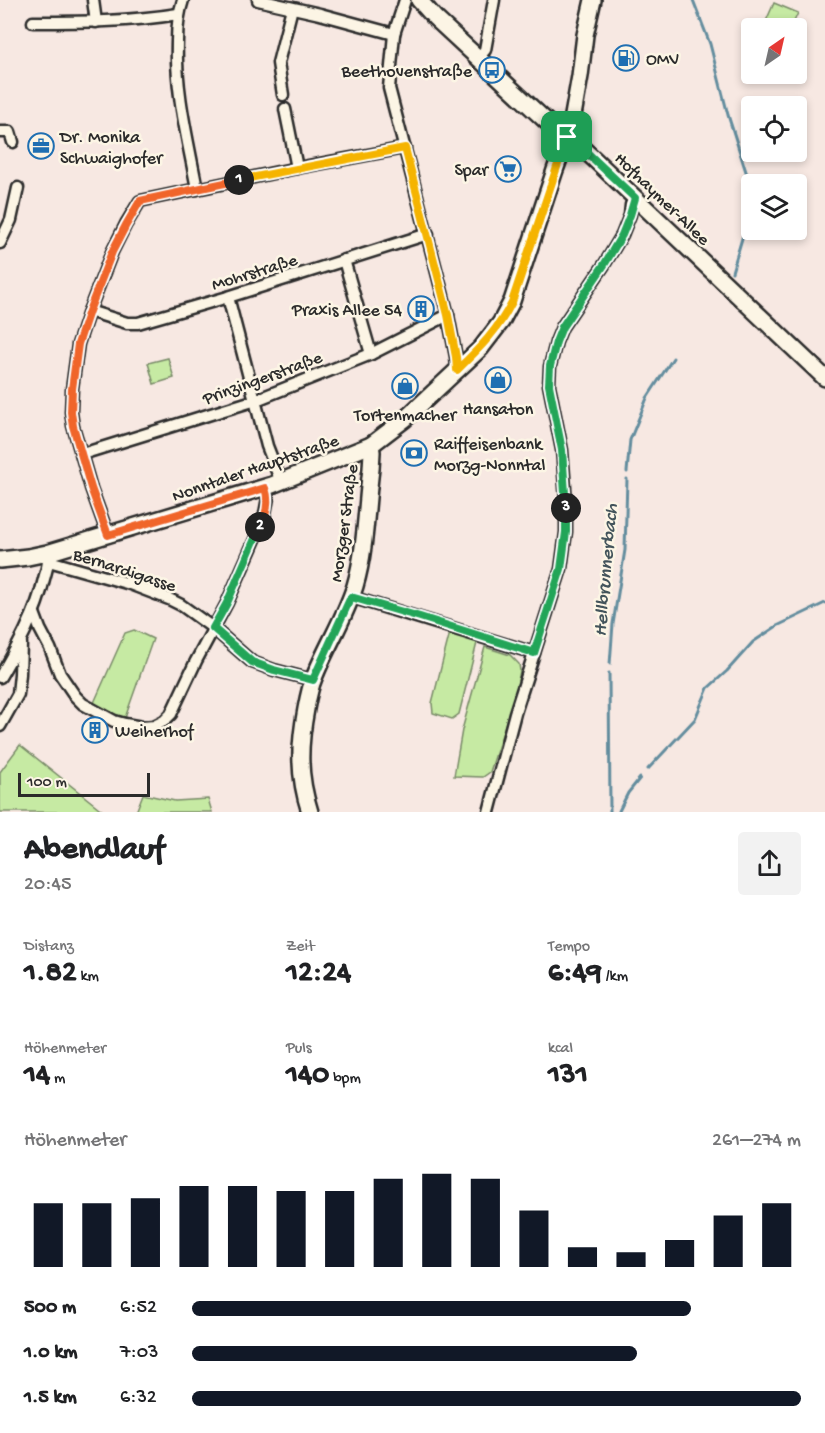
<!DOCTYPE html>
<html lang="de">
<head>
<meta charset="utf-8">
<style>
  :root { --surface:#fff; --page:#f2f2f2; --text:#202124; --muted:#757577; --accent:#111827 }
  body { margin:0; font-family:"Gochi Hand",sans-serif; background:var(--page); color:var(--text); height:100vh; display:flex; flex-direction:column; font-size:22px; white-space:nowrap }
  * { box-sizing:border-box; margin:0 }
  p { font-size:20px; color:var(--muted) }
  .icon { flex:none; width:33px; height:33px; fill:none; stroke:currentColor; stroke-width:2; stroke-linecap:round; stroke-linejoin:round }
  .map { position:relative; height:812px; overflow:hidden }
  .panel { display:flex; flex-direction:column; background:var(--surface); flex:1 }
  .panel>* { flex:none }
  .needle { width:39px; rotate:34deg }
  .fabs { position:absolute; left:741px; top:18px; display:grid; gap:12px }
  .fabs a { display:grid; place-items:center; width:66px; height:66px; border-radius:6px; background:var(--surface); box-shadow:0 3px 9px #0003; font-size:30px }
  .scale { position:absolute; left:18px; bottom:15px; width:132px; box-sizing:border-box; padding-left:6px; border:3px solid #2b2b2b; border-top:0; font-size:16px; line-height:21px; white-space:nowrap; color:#2b2b2b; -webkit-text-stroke:4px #fcf5e5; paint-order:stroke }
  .pin { position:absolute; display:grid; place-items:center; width:51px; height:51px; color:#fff; margin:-26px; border-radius:12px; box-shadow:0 3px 9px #0006 }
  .km { position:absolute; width:30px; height:30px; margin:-15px; border-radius:50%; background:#222; color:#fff; font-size:16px; line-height:30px; text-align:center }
  .round { display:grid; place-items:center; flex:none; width:63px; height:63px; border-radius:6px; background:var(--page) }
  .overview { display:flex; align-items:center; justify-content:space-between; height:102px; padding:0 24px }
  h1 { font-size:33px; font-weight:700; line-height:45px }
  .metrics { display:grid; grid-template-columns:repeat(3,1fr); gap:9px; height:102px; padding:6px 24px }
  .metrics div { display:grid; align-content:center }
  .metrics b { font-size:30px; font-weight:700 }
  .metrics small { font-size:16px; font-weight:400 }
  .metrics p { font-size:16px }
  .chart { height:168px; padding:12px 24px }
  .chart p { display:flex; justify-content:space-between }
  .chart svg { width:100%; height:108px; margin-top:6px; stroke:var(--accent); stroke-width:6 }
  ul { padding:0 24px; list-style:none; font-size:20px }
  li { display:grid; grid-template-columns:96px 72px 1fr; align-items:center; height:45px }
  li i { height:15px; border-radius:8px; background:var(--accent) }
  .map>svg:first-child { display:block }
  .green { fill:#c6eaa3; stroke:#788a67; stroke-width:1.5 }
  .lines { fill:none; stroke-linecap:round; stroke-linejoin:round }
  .stream { stroke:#648d9e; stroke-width:3 }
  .street-casing { stroke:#2b2b2b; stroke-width:15 }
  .secondary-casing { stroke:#2b2b2b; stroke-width:20 }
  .street { stroke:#fcf5e5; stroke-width:10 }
  .secondary { stroke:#fcf5e5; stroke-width:15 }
  .split-1-casing { stroke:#fff; stroke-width:12 }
  .split-2-casing { stroke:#fff; stroke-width:12 }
  .split-3-casing { stroke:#fff; stroke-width:12 }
  .split-4-casing { stroke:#fff; stroke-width:12 }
  .split-1 { stroke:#f5b400; stroke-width:8 }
  .split-2 { stroke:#f0652b; stroke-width:8 }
  .split-3 { stroke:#22a559; stroke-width:8 }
  .split-4 { stroke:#22a559; stroke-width:8 }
  .labels { text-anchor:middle; stroke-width:5; stroke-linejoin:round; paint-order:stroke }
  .poi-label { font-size:18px; fill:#2b2b2b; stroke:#fcf5e5; text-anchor:start }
  .street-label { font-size:18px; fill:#2b2b2b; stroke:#fcf5e5 }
  .water-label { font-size:20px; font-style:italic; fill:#43545b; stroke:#fcf5e5 }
</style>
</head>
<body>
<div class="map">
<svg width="825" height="812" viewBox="0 0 825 812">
  <rect width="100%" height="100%" fill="#f7e8e2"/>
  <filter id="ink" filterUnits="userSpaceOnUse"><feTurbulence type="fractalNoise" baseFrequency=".0167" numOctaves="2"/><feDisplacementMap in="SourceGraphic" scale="12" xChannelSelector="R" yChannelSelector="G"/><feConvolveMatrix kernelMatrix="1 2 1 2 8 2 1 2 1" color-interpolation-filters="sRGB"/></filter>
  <g filter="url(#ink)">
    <g class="green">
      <path d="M 774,3 L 798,13 L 791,28 L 763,28 Z"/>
      <path d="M 168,358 L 174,378 L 154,384 L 148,363 Z"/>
      <path d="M 134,630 L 153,639 L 125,718 L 93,705 L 125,633 Z"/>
      <path d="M 455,632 L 478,639 L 459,714 L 452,719 L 433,713 L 432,703 L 449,636 Z"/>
      <path d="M 485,647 L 510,655 L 519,664 L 520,671 L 516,691 L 490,772 L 483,777 L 454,776 L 462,730 Z"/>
      <path d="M 20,745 L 104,812 L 0,812 L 0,772 Z"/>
      <path d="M 143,794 L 175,801 L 208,799 L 212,812 L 136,812 Z"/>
    </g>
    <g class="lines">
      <g class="stream">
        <path d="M 693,0 L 710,44 L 728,115 L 748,178 L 743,235 L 732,272"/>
        <path d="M 627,472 L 630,440 L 647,398 L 673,358"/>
        <path d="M 610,664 L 613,624 L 625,550 L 627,479"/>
        <path d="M 609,673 L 610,812"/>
        <path d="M 648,769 L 695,719 L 708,688 L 727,671 L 753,642 L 777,626 L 825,603"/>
        <path d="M 619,811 L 628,793 L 640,778"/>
      </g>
      <g class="street-casing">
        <g id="street">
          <path d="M 93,0 L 96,22"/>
          <path d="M 183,0 C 178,15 177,26 177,41 C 175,91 188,140 197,189"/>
          <path d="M 258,0 L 320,14 L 394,34"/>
          <path d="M 405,0 L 394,34 L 389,88 L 448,315 L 456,357 L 457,370"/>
          <path d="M 33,22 C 81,22 130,22 178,14"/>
          <path d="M 478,58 L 485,50 L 494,0"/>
          <path d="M 283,95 L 278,63 L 292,8"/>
          <path d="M 285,109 L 297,168"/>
          <path d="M 0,132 L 10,132 L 13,142"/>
          <path d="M 0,243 L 11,220 L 18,188"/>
          <path d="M 344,260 L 371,354"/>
          <path d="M 228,297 L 267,446 L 281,482"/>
          <path d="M 89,311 L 127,323 L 138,323 L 228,297 L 428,234"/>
          <path d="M 82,454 L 256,400 L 371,354 L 448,315"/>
          <path d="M 108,535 L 91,488 L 73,426 L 71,412 L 72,389 L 78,344 L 89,311 L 112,252 L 126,224 L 140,201 L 297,168 L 405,148"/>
          <path d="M 49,561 L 130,584 L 169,599 L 181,605 L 213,628 L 252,662 L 274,670 L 313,680"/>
          <path d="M 351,597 L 534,653"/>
          <path d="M 34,613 L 40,629 L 50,648 L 60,674 L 75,696 L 83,704 L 114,721 L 125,724 L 142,727 L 154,726 L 164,721 L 171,714 L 196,661 L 227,603 L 264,519 L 268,498 L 265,488"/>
          <path d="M 0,677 C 18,646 36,614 44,579 C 46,571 49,564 48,556"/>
          <path d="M 0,726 L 18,694 L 20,674 L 21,643"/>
          <path d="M 489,812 L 515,713 L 561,569 L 566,532 L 566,500 L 562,450 L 549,385 L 550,366 L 556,342 L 562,327 L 604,265 L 622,235 L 630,215 L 631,205 L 635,198"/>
        </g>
      </g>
      <g class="secondary-casing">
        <g id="secondary">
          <path d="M 419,0 L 435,18 L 558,132 L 581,147 L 593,158 L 825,378"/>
          <path d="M 0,560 L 28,557 L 47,553 L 272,485 L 371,445 L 405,419 L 481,348 L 501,322 L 512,301 L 555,170 L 567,137 L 572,121 L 580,76 L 585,35 L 593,0"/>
          <path d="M 310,812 C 298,775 299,746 306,709 C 308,698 310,687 314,678 C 326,647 345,618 355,586 C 366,549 366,507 371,469 L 372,452 L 371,445"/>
        </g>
      </g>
      <use href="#street" class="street"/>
      <use href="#secondary" class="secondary"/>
    </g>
  </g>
  <g class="lines" filter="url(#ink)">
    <g class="split-1-casing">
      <path id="split-1" d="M 239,180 L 405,148 L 448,315 L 456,357 L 457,370 C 480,348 498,330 512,302 L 567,137"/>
    </g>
    <g class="split-2-casing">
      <path id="split-2" d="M 239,180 L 140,201 L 126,225 L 112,252 L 89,311 L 78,344 L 72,389 L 71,412 L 73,426 L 91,488 L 108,535 L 265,488 C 270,502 267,514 260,527"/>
    </g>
    <g class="split-3-casing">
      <path id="split-3" d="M 260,527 L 227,603 L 213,628 L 252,662 L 274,670 L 313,680 L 351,597 L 420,617 L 534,653 L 561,569 L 566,532 L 566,508"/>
    </g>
    <g class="split-4-casing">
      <path id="split-4" d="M 566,508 L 562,450 L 549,385 L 550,366 L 556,342 L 562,327 L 604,265 L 622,235 L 630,215 L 635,198 L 581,147 L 567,137"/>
    </g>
    <use href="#split-1" class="split-1"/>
    <use href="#split-2" class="split-2"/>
    <use href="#split-3" class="split-3"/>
    <use href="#split-4" class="split-4"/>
  </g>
  <defs>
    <g id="fuel-ring" transform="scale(1.35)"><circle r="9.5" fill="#fcf5e5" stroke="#1f6fb2" stroke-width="1.5"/><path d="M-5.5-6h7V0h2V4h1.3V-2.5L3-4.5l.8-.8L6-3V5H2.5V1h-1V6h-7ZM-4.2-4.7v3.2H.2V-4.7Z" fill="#1f6fb2"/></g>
    <g id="bus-ring" transform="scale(1.35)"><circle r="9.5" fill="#fcf5e5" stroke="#1f6fb2" stroke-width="1.5"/><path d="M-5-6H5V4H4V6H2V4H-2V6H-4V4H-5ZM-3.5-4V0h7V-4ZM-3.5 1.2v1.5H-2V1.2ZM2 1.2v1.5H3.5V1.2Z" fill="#1f6fb2"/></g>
    <g id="office-ring" transform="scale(1.35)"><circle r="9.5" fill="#fcf5e5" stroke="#1f6fb2" stroke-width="1.5"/><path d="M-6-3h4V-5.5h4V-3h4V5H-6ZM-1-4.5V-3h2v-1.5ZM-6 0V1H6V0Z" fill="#1f6fb2"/></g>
    <g id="supermarket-ring" transform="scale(1.35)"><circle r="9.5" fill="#fcf5e5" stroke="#1f6fb2" stroke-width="1.5"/><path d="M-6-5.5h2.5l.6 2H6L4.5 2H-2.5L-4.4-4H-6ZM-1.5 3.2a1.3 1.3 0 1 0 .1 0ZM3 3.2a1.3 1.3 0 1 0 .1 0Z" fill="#1f6fb2"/></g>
    <g id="building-ring" transform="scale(1.35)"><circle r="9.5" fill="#fcf5e5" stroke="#1f6fb2" stroke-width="1.5"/><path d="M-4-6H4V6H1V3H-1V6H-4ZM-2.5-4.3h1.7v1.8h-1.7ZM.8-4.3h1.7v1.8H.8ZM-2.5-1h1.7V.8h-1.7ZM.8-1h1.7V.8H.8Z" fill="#1f6fb2"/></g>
    <g id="shop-ring" transform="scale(1.35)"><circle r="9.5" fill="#fcf5e5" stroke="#1f6fb2" stroke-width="1.5"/><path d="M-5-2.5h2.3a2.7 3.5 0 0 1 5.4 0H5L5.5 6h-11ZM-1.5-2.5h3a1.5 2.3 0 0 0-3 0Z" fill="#1f6fb2"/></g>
    <g id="bank-ring" transform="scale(1.35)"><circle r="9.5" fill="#fcf5e5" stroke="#1f6fb2" stroke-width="1.5"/><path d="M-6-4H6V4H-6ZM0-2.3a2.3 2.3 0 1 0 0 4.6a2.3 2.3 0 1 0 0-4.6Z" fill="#1f6fb2"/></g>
  </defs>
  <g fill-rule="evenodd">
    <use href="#fuel-ring" x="626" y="58"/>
    <use href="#bus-ring" x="492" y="70"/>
    <use href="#office-ring" x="41" y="146"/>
    <use href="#supermarket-ring" x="508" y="169"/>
    <use href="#building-ring" x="421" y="309"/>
    <use href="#shop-ring" x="498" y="380"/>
    <use href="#shop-ring" x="405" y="386"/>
    <use href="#bank-ring" x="414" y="453"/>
    <use href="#building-ring" x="95" y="730"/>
  </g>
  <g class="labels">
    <g class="poi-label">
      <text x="646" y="64">OMV</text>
      <text x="472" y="76" text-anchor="end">Beethovenstraße</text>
      <text x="60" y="142">Dr. Monika<tspan x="60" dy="21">Schwaighofer</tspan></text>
      <text x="488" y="175" text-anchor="end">Spar</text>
      <text x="402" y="315" text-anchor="end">Praxis Allee 54</text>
      <text x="498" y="414" text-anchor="middle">Hansaton</text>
      <text x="405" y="420" text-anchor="middle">Tortenmacher</text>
      <text x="434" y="449">Raiffeisenbank<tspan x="434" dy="21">Morzg-Nonntal</tspan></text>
      <text x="115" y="736">Weiherhof</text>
    </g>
    <g class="street-label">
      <text transform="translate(663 198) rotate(44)" y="6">Hofhaymer-Allee</text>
      <text transform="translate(254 271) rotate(-17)" y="6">Mohrstraße</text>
      <text transform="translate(262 377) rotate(-20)" y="6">Prinzingerstraße</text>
      <text transform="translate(255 467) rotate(-19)" y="6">Nonntaler Hauptstraße</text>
      <text transform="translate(343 523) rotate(-82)" y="6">Morzger Straße</text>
      <text transform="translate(125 569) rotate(18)" y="6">Bernardigasse</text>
    </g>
    <g class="water-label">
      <text transform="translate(604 570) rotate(-85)" y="7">Hellbrunnerbach</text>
    </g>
  </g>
</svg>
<div class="fabs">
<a><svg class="needle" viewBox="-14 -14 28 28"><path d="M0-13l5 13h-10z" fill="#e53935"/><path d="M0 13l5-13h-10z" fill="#757577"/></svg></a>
<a><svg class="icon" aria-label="locate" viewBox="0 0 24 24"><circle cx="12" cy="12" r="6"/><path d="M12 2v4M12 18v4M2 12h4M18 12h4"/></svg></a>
<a><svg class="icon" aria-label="layers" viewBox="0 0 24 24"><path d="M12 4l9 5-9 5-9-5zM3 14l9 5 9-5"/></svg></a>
</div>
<div class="scale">100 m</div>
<div class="pin" style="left:567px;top:137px;background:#1e9e55"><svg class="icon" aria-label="arrive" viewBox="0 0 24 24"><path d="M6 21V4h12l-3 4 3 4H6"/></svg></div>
<b class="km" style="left:239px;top:180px">1</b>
<b class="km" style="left:260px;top:527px">2</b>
<b class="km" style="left:566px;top:508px">3</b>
</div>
<section class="panel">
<div class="overview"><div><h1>Abendlauf</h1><p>20:45</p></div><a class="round"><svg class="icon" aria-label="share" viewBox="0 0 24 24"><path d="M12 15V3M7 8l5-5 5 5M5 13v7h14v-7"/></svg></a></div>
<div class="metrics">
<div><p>Distanz</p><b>1.82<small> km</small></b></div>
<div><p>Zeit</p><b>12:24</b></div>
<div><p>Tempo</p><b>6:49<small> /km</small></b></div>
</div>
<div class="metrics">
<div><p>Höhenmeter</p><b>14<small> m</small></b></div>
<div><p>Puls</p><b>140<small> bpm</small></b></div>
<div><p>kcal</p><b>131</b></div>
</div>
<div class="chart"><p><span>Höhenmeter</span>261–274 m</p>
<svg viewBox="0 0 160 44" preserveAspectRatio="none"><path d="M5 44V18M15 44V18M25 44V16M35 44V11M45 44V11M55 44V13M65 44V13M75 44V8M85 44V6M95 44V8M105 44V21M115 44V36M125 44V38M135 44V33M145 44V23M155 44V18"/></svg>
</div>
<ul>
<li><b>500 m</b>6:52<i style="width:82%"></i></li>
<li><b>1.0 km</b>7:03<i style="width:73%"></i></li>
<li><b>1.5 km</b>6:32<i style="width:100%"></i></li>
</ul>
</section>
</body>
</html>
